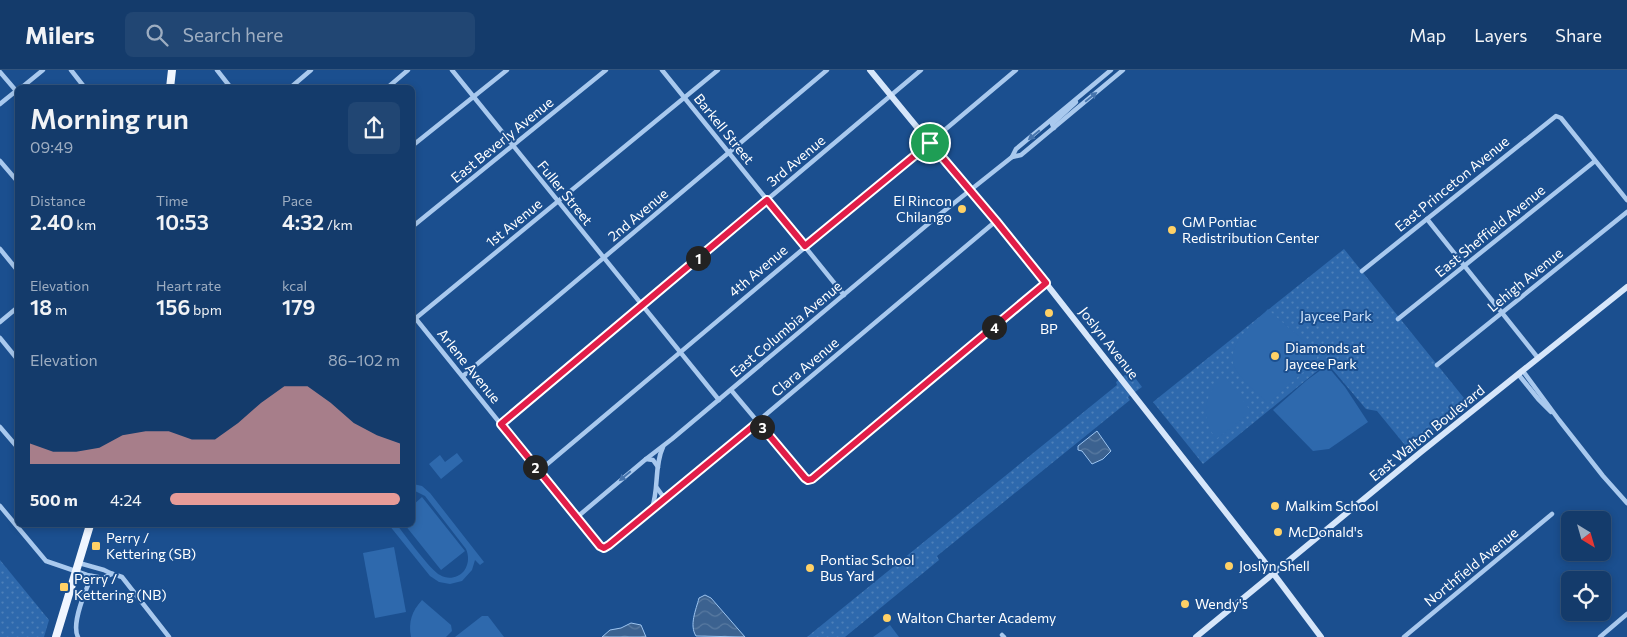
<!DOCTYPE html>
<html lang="en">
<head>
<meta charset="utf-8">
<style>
  :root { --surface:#143b6b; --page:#214673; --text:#f1f3f6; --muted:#9dadc1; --line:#33557e; --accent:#e69b98 }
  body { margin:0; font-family:Commissioner,sans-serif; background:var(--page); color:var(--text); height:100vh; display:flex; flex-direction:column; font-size:19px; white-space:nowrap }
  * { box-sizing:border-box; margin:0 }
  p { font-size:16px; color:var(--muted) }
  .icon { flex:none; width:28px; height:28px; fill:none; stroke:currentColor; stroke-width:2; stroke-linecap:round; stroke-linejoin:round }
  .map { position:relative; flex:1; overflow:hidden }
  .drawer { position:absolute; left:15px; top:15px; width:400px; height:442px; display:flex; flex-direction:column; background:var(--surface); border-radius:8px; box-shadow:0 2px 8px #0003,0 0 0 1px var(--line) }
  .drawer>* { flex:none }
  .needle { width:32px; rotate:143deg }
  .buttons { position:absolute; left:1561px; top:441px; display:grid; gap:10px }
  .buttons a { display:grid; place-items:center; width:50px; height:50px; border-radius:8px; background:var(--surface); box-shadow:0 2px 8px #0003,0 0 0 1px var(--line); font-size:25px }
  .pin { position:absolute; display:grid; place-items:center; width:42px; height:42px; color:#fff; margin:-21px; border:2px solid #fff; border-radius:50%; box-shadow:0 1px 5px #0007 }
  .km { position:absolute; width:25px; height:25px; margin:-12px; border-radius:50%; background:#222; color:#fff; font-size:14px; line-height:25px; text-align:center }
  .round { display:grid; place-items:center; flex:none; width:52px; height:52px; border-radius:8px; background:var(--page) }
  .summary { display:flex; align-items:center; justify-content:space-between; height:85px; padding:0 15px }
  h1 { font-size:28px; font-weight:600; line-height:38px }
  .metrics { display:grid; grid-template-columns:repeat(3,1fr); gap:8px; height:85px; padding:5px 15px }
  .metrics div { display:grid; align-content:center }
  .metrics b { font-size:21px; font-weight:600 }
  .metrics small { font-size:14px; font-weight:400 }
  .metrics p { font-size:14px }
  .chart { height:140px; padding:10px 15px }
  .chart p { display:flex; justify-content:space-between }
  .chart svg { width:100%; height:90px; margin-top:5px; fill:var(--accent); opacity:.7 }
  ul { padding:0 15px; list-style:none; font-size:16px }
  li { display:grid; grid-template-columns:80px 60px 1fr; align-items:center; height:38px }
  li i { height:12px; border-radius:6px; background:var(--accent) }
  header { display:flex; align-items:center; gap:30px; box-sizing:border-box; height:70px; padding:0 25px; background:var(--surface); border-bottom:1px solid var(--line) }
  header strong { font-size:24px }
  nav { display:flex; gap:28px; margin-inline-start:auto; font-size:18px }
  .search { width:350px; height:45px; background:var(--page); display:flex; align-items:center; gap:12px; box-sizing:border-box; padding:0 18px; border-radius:8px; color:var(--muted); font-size:19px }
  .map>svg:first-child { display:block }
  .park { fill:url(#park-dots) }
  .pitch { fill:#2e69ad }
  .water { fill:url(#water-waves); stroke:#9cc4f0 }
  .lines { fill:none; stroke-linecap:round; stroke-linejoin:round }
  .minor { stroke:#a9c9ee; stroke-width:4.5 }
  .secondary { stroke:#d6e6fa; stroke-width:6 }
  .primary { stroke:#f0f6ff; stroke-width:8 }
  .oneway { fill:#4674ac }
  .route-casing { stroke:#fff; stroke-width:10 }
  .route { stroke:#e11d48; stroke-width:6 }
  .poi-dot { fill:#ffd166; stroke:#1b4f8f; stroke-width:2 }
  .labels { text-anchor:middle; stroke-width:4; stroke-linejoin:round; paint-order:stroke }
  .street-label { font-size:14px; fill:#fff; stroke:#1b4f8f }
  .poi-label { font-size:14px; fill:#fff; stroke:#1b4f8f; text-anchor:start }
  .park-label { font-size:14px; fill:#cfe3fa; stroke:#1b4f8f }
</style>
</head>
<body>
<header>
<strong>Milers</strong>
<div class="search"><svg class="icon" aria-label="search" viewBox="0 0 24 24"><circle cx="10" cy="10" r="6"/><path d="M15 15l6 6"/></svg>Search here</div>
<nav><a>Map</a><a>Layers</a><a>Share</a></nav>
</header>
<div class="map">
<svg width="1627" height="567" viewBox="0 0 1627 567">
  <defs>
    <pattern id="park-dots" width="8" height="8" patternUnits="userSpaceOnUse" patternTransform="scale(1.25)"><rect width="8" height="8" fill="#2e69ad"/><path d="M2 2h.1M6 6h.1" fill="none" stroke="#4d80b9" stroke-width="1.8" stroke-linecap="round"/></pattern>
    <pattern id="water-waves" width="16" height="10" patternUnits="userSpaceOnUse" patternTransform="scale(1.25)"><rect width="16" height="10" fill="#3c6290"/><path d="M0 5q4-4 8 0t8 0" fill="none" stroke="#597aa1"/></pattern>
  </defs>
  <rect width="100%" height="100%" fill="#1b4f8f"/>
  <g class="park">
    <path d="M 1344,179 L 1468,333 L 1409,380 L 1377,341 L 1366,339 L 1327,293 L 1203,394 L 1153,332 Z"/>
    <path d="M 1130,301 L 1142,317 L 1128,327 L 1130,330 L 937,486 L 939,490 L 845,567 L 807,567 L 1117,315 L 1116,312 Z"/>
    <path d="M 0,490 L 49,550 L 44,567 L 0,567 Z"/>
  </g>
  <g class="pitch">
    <path d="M 1268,239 C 1284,255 1302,267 1317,284 L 1317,288 C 1302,305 1284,318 1268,334 C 1258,323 1244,312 1236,300 C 1222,277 1254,254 1268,239 Z"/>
    <path d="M 1325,297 L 1329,298 L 1345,317 L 1368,352 L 1329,379 L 1313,381 L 1273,340 L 1307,310 Z"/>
    <path d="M 1225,307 L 1250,340 L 1249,344 L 1216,369 C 1200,347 1203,323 1225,307 Z"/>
    <path d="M 457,383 L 463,391 L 441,409 L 429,394 L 440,385 L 445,392 Z"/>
    <path d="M 413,414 L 422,416 L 430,423 L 484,492 L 480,495 L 475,490 L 472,500 L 462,511 L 450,514 L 439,512 L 430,506 L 389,455 L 397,455 C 405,465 431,501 440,505 C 448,510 458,508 464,501 C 469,494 469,486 466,479 L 425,426 L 413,420 Z"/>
    <path d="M 422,427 L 465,481 L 441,500 L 405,455 L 412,455 L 413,435 Z"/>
    <path d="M 394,477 L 406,542 L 375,548 L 363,483 Z"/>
    <path d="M 422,530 L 451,555 L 452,561 L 446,567 L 411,567 C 408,552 412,541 422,530 Z"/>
    <path d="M 482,546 L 488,546 L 504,567 L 455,567 Z"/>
    <path d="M 890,555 L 899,567 L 873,567 Z"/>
  </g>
  <g class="water">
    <path d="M 1097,361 L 1111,381 L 1103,389 L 1092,394 L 1082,381 L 1078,380 L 1078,376 Z"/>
    <path d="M 705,525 L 711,528 L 745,567 L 696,566 C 689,555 696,540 699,528 Z"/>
    <path d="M 631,553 L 641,555 L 646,567 L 602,567 L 610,560 L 621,558 Z"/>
  </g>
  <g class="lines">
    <g class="minor">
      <path d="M 71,0 L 85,18"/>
      <path d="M 217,0 L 231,18"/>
      <path d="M 452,0 L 719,330"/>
      <path d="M 662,0 L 844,225"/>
      <path d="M 0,2 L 18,23"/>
      <path d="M 21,18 L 43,0"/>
      <path d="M 290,18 L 311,0"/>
      <path d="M 387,18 L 408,0"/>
      <path d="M 0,34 L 16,21"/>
      <path d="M 1054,58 L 1052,54 L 1076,32"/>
      <path d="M 412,76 L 507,0"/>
      <path d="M 1012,87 L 1021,85 L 1123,0"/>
      <path d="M 0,91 L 18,112"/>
      <path d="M 1427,149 L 1538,288"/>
      <path d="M 412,157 L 606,0"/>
      <path d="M 0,179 L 18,201"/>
      <path d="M 1362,201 L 1556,46 L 1561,48 L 1627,130"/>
      <path d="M 412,244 L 599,476 L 605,478 L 669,426 L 996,151"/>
      <path d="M 416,248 L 718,0"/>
      <path d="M 1398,249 L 1595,91"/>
      <path d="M 0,252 L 18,237"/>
      <path d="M 0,268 L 18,290"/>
      <path d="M 1437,295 L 1627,142"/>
      <path d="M 1523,301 L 1559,350 L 1603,406 L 1627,433"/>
      <path d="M 1518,304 L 1539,330 L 1551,342"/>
      <path d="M 463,306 L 827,0"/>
      <path d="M 731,320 L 805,408 L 811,410 L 1046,213"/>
      <path d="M 501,354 L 921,0"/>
      <path d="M 0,357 L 18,378"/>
      <path d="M 646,389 L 653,390 L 658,397"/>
      <path d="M 539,401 L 1016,0"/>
      <path d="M 657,418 L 662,425 L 669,426"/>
      <path d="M 0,436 L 46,491 L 87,505 L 103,508 L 112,504"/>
      <path d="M 652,438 C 659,419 654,396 663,377"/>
      <path d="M 576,448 L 646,389 L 672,369 L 934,149 L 1012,87 L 1016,79 L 1111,0"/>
      <path d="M 79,493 L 104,500 L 110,503 L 122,507 L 169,567"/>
      <path d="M 1002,565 L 1004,567"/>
      <path d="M 78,567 C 71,554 86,519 92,506"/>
      <path d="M 1404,567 L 1552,444"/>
      <path d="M 1600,567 L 1627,544"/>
    </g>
    <g class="secondary">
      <path d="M 870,0 L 930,73 L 1001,156 L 1267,495 L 1321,567"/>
      <path d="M 1196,567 L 1421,382 L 1627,217"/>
    </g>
    <g class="primary">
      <path d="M 170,18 L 172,0"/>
      <path d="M 56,567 L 90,455"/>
    </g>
  </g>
  <defs><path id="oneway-solid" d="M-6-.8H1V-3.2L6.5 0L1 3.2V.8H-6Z" transform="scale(1.25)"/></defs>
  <g class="oneway">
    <use href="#oneway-solid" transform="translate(1091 27) rotate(-39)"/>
    <use href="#oneway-solid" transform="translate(1034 65) rotate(140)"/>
    <use href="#oneway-solid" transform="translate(625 406) rotate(140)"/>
  </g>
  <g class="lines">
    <g class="route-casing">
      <path id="route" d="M 930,73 L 996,151 L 1046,213 L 812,409 L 808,410 L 805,408 L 758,352 L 609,475 L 604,478 L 600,476 L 501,354 L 767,130 L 805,176 Z"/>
    </g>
    <use href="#route" class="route"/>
  </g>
  <g class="poi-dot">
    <circle cx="962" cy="139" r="5"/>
    <circle cx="1172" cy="160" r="5"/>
    <circle cx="1049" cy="243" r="5"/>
    <circle cx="1275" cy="286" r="5"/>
    <circle cx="1275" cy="436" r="5"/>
    <circle cx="1278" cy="462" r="5"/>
    <rect x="91" y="471" width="10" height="10" rx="2.5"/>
    <circle cx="1229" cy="496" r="5"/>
    <circle cx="810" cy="498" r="5"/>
    <rect x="59" y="512" width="10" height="10" rx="2.5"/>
    <circle cx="1185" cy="534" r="5"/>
    <circle cx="887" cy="548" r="5"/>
  </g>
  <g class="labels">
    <g class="street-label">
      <text transform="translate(724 59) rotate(51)" y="5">Barkell Street</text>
      <text transform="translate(502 70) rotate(-39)" y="5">East Beverly Avenue</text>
      <text transform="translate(796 91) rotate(-40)" y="5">3rd Avenue</text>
      <text transform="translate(1452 114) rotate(-39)" y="5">East Princeton Avenue</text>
      <text transform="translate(565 123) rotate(51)" y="5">Fuller Street</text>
      <text transform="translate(638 145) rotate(-40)" y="5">2nd Avenue</text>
      <text transform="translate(514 153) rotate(-39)" y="5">1st Avenue</text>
      <text transform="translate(1490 161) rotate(-39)" y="5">East Sheffield Avenue</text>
      <text transform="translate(758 201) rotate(-40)" y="5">4th Avenue</text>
      <text transform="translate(1525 210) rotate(-39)" y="5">Lehigh Avenue</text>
      <text transform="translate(786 259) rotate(-40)" y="5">East Columbia Avenue</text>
      <text transform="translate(1109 273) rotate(52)" y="5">Joslyn Avenue</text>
      <text transform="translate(469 296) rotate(51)" y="5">Arlene Avenue</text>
      <text transform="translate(805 297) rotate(-40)" y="5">Clara Avenue</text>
      <text transform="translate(1427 363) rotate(-39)" y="5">East Walton Boulevard</text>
      <text transform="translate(1471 497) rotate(-39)" y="5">Northfield Avenue</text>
    </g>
    <g class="poi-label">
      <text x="952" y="136" text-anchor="end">El Rincon<tspan x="952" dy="16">Chilango</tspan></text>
      <text x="1182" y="157">GM Pontiac<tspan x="1182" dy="16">Redistribution Center</tspan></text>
      <text x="1049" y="264" text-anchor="middle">BP</text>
      <text x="1285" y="283">Diamonds at<tspan x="1285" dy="16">Jaycee Park</tspan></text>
      <text x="1285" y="441">Malkim School</text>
      <text x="1288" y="467">McDonald's</text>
      <text x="106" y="473">Perry /<tspan x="106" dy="16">Kettering (SB)</tspan></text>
      <text x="820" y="495">Pontiac School<tspan x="820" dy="16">Bus Yard</tspan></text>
      <text x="1239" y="501">Joslyn Shell</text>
      <text x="74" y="514">Perry /<tspan x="74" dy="16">Kettering (NB)</tspan></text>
      <text x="1195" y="539">Wendy's</text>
      <text x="897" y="553">Walton Charter Academy</text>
    </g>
    <g class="park-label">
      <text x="1336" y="251">Jaycee Park</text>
    </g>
  </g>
</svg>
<div class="buttons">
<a><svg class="needle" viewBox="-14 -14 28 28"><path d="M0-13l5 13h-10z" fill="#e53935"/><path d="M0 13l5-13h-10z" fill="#9dadc1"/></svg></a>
<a><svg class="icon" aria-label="locate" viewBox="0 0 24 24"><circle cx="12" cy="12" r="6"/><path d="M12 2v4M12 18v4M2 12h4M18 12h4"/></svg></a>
</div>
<div class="pin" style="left:930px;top:73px;background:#1e9e55"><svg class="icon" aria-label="arrive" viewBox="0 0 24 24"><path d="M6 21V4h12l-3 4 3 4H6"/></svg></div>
<b class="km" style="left:698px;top:188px">1</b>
<b class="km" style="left:535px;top:397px">2</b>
<b class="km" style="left:762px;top:357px">3</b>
<b class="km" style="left:994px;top:257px">4</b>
<section class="drawer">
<div class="summary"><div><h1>Morning run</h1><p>09:49</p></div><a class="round"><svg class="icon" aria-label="share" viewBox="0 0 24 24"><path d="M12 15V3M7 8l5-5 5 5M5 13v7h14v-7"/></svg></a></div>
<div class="metrics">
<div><p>Distance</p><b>2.40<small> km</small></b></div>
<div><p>Time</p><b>10:53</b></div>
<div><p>Pace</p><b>4:32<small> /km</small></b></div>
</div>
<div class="metrics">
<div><p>Elevation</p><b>18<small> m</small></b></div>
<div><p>Heart rate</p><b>156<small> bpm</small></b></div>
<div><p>kcal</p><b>179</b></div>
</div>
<div class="chart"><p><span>Elevation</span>86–102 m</p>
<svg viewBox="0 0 160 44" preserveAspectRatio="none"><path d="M0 44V34L10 38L20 38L30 36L40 30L50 28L60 28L70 32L80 32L90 24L100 14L110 6L120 6L130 14L140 24L150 30L160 34V44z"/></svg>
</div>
<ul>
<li><b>500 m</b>4:24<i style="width:100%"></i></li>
</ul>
</section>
</div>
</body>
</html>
